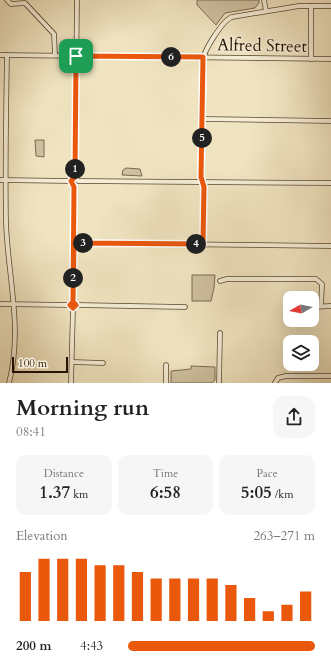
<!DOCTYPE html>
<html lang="en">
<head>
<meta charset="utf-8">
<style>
  :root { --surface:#fff; --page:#f6f6f6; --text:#222; --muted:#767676; --accent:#ea580c }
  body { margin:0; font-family:Cardo,serif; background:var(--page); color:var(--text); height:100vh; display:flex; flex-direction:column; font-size:15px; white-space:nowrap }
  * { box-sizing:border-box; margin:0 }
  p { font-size:13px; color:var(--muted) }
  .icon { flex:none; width:22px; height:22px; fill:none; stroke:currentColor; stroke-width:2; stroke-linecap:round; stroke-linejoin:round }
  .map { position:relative; height:383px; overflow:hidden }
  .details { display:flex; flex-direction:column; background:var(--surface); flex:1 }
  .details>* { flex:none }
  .needle { width:26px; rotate:261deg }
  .tools { position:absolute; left:283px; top:291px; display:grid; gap:8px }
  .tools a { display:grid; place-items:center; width:36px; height:36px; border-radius:8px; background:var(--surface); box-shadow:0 4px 16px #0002; font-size:20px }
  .scale { position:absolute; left:12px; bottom:10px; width:56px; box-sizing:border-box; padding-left:4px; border:2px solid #261303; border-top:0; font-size:11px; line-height:14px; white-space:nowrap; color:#261303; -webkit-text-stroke:3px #f5edd6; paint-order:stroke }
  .pin { position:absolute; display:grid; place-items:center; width:34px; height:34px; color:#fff; margin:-17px; border-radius:8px; box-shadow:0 2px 6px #0006 }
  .km { position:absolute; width:20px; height:20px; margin:-10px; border-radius:50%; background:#222; color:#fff; font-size:11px; line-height:20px; text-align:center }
  .round { display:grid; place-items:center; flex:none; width:42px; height:42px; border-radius:12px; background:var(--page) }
  .summary { display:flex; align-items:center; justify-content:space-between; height:68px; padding:0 16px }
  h1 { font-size:22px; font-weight:700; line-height:30px }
  .figures { display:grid; grid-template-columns:repeat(3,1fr); gap:6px; height:68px; padding:4px 16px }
  .figures div { display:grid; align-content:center; border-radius:10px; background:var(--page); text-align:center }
  .figures b { font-size:17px; font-weight:700 }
  .figures small { font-size:11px; font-weight:400 }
  .figures p { font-size:11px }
  .chart { height:112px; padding:8px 16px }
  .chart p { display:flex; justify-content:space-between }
  .chart svg { width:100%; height:72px; margin-top:4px; stroke:var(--accent); stroke-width:6 }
  ul { padding:0 16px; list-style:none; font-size:13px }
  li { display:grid; grid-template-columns:64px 48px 1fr; align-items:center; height:30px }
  li i { height:10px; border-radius:5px; background:var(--accent) }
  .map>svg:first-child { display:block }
  .green { fill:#cec0a0; stroke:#7a6a52 }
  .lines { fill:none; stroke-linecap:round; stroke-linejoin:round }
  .minor-casing { stroke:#584732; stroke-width:5.5 }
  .minor { stroke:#f5edd6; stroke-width:4 }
  .route-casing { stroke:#fff; stroke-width:8 }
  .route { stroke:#ea580c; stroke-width:5 }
  .labels { text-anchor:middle; stroke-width:3; stroke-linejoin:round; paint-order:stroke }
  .street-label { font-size:17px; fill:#261303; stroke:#f5edd6 }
</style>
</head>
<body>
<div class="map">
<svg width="331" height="383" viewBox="0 0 331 383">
  <rect width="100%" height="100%" fill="#f0e4c0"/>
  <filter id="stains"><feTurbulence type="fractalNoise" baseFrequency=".005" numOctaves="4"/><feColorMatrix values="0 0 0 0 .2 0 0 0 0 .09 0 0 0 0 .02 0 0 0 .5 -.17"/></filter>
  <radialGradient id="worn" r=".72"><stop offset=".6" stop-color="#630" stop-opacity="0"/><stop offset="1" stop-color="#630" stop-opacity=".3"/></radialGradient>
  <g class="green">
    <path d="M 197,0 L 259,0 L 259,3 L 255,8 L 225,13 L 216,25 L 197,5 Z"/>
    <path d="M 35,140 L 44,140 L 44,157 L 36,156 Z"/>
    <path d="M 126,168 L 140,169 L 142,176 L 122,175 L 123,170 Z"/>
    <path d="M 192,275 L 215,275 L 214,288 L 211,301 L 192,301 Z"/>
    <path d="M 191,366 L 215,367 L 215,380 L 212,383 L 171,383 L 171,371 L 191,369 Z"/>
  </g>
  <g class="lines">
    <g class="minor-casing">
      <g id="minor">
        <path d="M 7,0 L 11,4 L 25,3 L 54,34 L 55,55"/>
        <path d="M 264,0 L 266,11"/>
        <path d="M 0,55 L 331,59"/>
        <path d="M 7,55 C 6,111 5,167 6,223 C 8,278 23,328 9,383"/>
        <path d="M 311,59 L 311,6"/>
        <path d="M 202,119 L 331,121"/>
        <path d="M 75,177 L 77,0"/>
        <path d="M 0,180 L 71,181"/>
        <path d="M 78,181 L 331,183"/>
        <path d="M 74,243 L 331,246"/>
        <path d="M 203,244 L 203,187 L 201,177 L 203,61 C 203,51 223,20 232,17 L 299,6 L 331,6"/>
        <path d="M 220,281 L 227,279 L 316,279 L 322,284 L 321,306"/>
        <path d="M 0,304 L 70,305"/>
        <path d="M 76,305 L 185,307"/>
        <path d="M 312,307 L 331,306"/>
        <path d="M 73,308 L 76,305 L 73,302 L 73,298 L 74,184"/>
        <path d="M 72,362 L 103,363"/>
        <path d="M 71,383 L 73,308"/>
        <path d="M 166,383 L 166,365"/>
        <path d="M 219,383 L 220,333"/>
        <path d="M 275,383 L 278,378 L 286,376 L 331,376"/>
      </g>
    </g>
    <use href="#minor" class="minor"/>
  </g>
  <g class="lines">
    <g class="route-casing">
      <path id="route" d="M 76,56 L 75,177 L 71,181 L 74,187 L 73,302 L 70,305 L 73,308 L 76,305 L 73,302 L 73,298 L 74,243 L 203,244 L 204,187 L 201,177 L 203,57 L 76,56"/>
    </g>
    <use href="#route" class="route"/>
  </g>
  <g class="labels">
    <g class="street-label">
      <text transform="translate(262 45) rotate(1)" y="6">Alfred Street</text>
    </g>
  </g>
  <rect width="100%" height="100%" filter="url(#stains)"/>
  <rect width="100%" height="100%" fill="url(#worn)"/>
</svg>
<div class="tools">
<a><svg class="needle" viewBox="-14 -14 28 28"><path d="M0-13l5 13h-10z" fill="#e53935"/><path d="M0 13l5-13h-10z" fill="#767676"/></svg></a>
<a><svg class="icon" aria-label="layers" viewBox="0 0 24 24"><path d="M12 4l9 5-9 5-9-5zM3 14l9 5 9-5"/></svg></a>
</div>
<div class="scale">100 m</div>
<div class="pin" style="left:76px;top:56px;background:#1e9e55"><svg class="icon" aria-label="arrive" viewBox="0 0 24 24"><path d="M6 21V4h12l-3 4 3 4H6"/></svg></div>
<b class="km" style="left:75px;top:169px">1</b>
<b class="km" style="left:73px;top:278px">2</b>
<b class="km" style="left:83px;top:243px">3</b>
<b class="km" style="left:196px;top:244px">4</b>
<b class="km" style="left:202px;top:138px">5</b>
<b class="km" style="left:171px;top:57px">6</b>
</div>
<section class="details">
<div class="summary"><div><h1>Morning run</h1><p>08:41</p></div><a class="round"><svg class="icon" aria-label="share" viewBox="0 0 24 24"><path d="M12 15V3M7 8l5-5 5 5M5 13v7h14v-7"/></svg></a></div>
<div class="figures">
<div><p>Distance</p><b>1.37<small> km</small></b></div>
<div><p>Time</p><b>6:58</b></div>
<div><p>Pace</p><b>5:05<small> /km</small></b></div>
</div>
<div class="chart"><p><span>Elevation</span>263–271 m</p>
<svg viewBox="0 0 160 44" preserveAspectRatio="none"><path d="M5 44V14M15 44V6M25 44V6M35 44V6M45 44V10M55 44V10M65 44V14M75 44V18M85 44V18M95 44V18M105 44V18M115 44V22M125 44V30M135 44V38M145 44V34M155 44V26"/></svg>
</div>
<ul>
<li><b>200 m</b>4:43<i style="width:100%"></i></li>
</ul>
</section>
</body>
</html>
